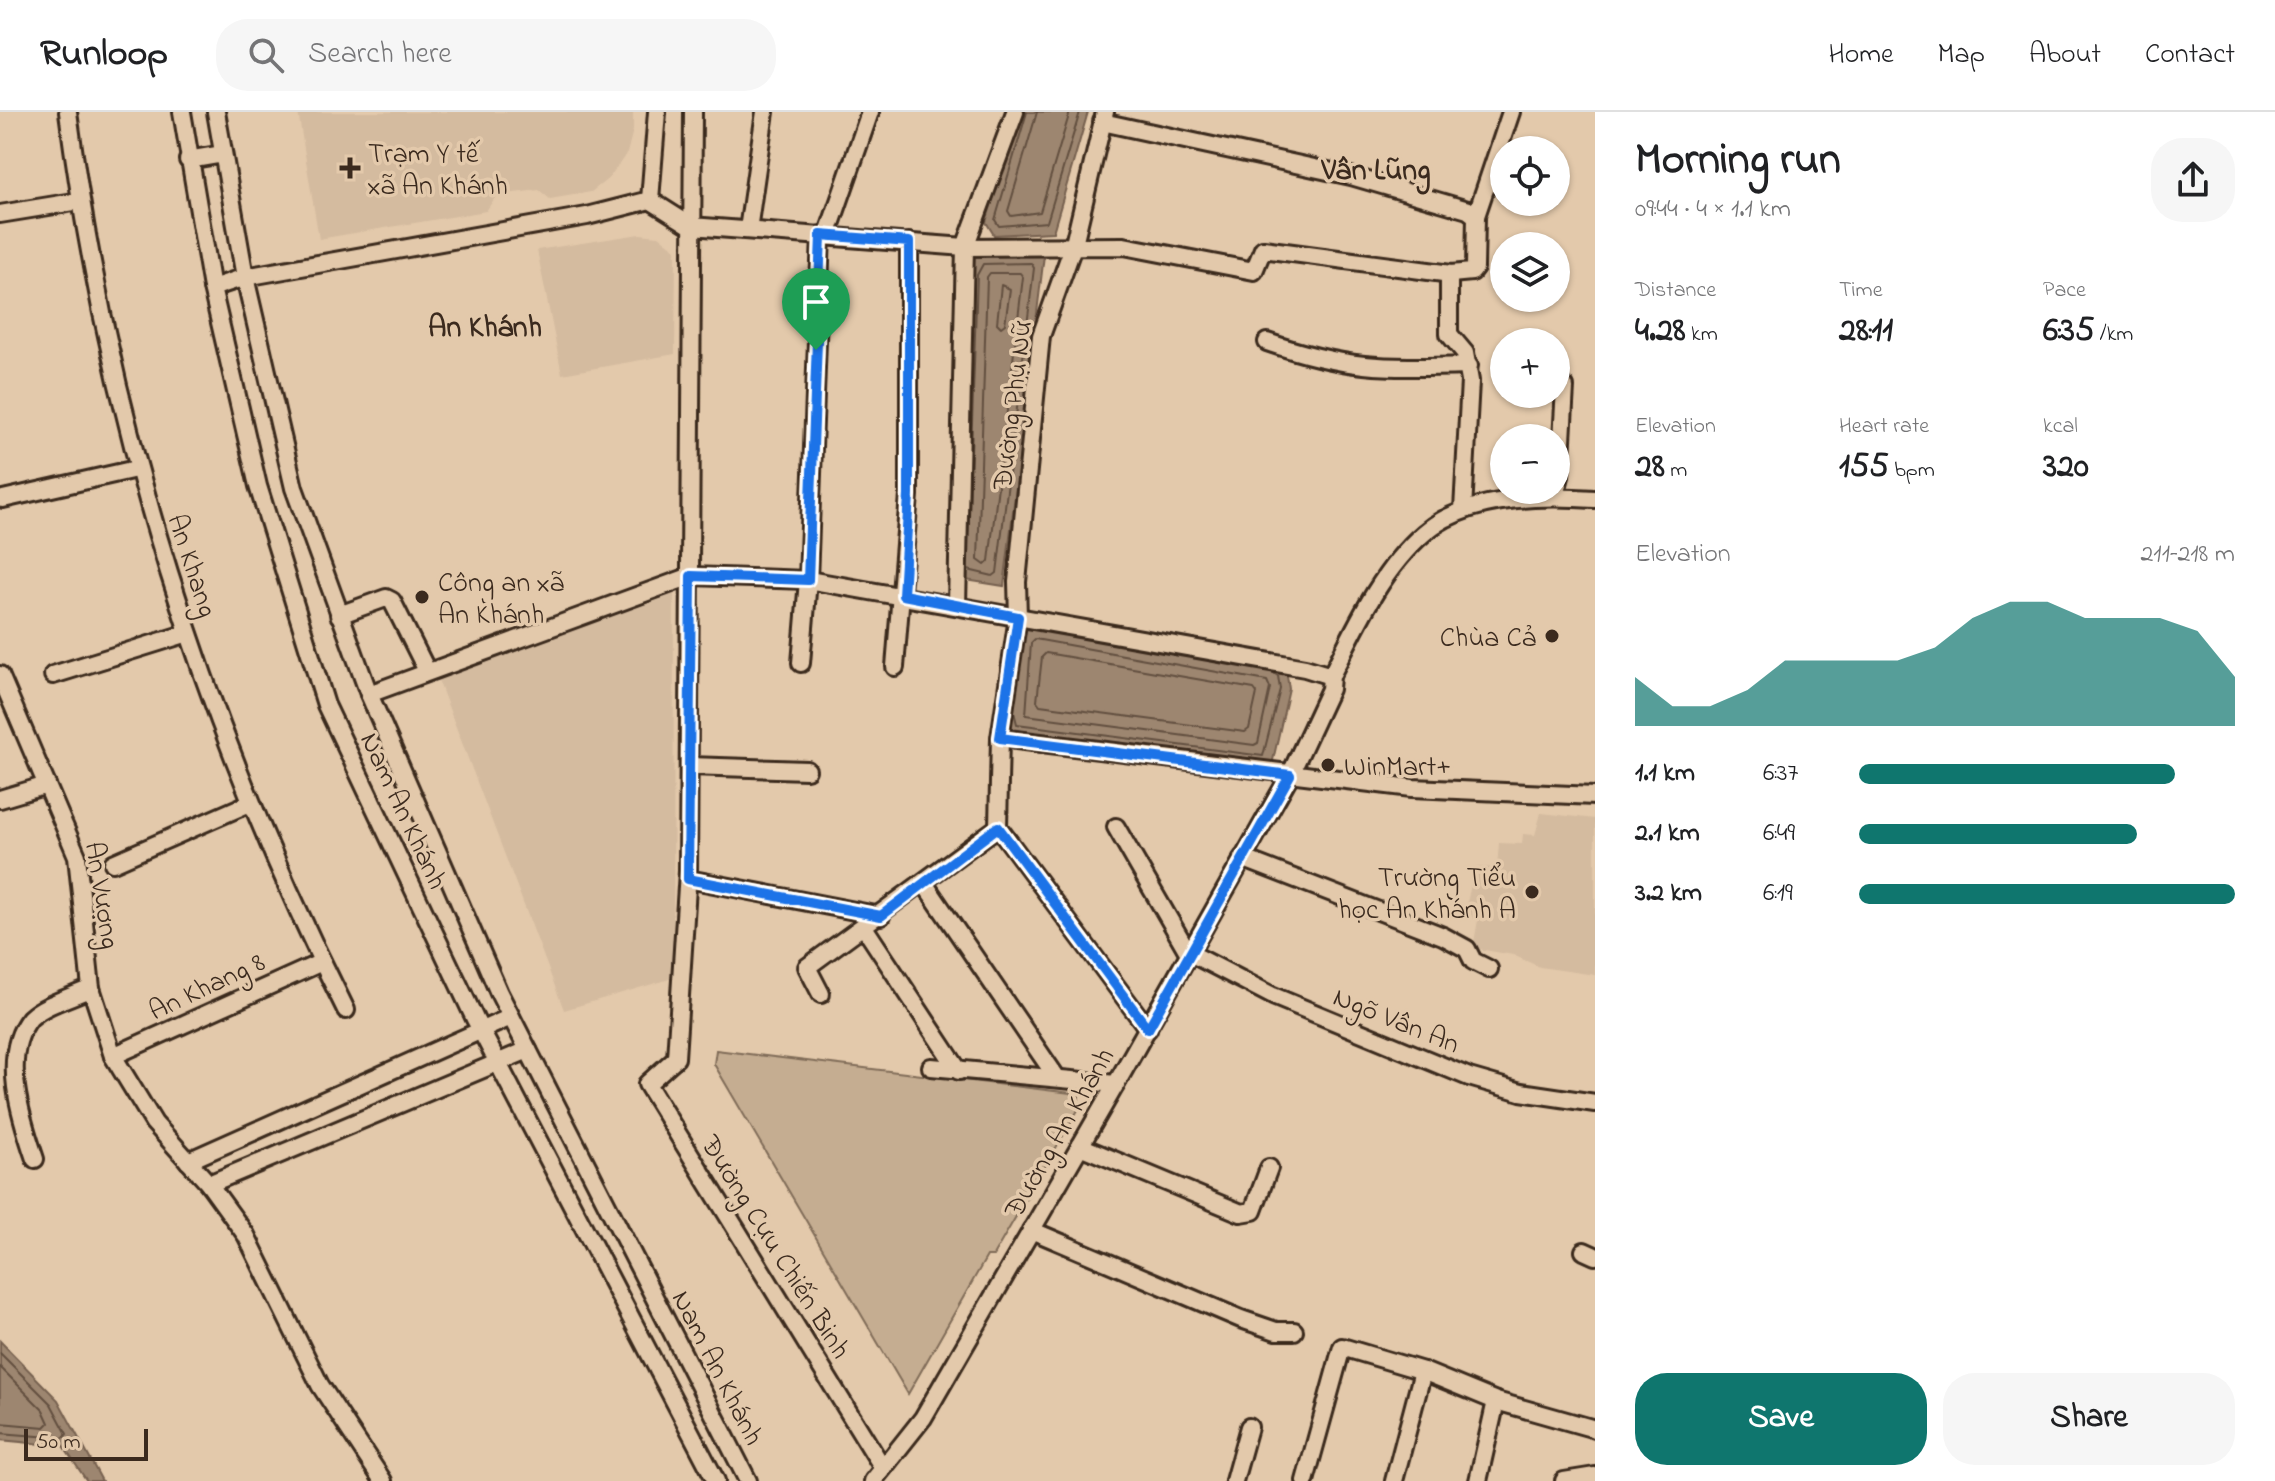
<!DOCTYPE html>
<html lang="en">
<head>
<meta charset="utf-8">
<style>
  :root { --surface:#fff; --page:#f6f6f6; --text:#202124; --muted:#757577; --line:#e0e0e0; --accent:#0f766e }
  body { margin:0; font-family:"Indie Flower",sans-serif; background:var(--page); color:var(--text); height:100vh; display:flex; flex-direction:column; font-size:30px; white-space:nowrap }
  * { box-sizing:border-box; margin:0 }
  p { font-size:26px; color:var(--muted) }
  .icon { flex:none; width:44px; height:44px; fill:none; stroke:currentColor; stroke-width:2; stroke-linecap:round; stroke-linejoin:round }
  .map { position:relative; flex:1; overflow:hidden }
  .sheet { display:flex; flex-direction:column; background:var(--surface); width:680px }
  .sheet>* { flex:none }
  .buttons { position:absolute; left:1490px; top:24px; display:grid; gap:16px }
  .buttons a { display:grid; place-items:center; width:80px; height:80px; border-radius:50%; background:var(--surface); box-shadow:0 2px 6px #0004; font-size:40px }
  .scale { position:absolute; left:24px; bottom:20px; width:124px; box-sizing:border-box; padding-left:8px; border:4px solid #3b2a1e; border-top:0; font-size:22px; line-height:28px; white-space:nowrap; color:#3b2a1e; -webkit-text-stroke:6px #e3c9ab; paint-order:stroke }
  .pin { position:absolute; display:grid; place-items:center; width:68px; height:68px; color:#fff; margin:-82px -34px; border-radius:50% 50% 50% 0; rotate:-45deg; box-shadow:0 0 8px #0007 }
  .pin .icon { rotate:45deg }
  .round { display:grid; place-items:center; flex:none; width:84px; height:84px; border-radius:32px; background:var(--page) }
  .summary { display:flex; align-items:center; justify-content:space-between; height:136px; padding:0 40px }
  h1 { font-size:44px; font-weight:700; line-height:60px }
  .metrics { display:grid; grid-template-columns:repeat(3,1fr); gap:12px; height:136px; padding:8px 40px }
  .metrics div { display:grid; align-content:center }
  .metrics b { font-size:34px; font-weight:700 }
  .metrics small { font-size:22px; font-weight:400 }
  .metrics p { font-size:22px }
  .chart { height:224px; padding:16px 40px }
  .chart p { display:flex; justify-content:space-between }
  .chart svg { width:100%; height:144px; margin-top:8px; fill:var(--accent); opacity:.7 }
  .button { display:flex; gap:16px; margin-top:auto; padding:16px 40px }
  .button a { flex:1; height:92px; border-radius:32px; background:var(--accent); color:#fff; font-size:32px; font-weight:700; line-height:92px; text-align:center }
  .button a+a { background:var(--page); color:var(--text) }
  ul { padding:0 40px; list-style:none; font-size:26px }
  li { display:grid; grid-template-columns:128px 96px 1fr; align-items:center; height:60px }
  li i { height:20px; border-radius:10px; background:var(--accent) }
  header { display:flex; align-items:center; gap:48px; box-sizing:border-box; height:112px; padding:0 40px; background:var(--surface); border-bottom:2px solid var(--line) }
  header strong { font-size:38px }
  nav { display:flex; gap:44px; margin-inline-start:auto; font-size:28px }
  .search { width:560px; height:72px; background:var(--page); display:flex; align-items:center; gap:20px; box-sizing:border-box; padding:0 28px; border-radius:32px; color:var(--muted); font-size:30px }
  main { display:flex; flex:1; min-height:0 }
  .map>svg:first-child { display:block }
  .built { fill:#d4bb9f }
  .green { fill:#c5ad91; stroke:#806c58; stroke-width:2 }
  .water { fill:#9d8670; stroke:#76614f; stroke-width:2 }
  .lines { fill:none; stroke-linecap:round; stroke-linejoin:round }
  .shore { stroke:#624f3f; stroke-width:2 }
  .minor-casing { stroke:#3b2a1e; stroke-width:22 }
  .minor { stroke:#e3c9ab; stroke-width:16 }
  .route-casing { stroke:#fff; stroke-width:16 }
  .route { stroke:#1a73e8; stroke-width:10 }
  .poi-dot { fill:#3b2a1e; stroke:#e3c9ab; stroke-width:3 }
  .labels { text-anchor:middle; stroke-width:7; stroke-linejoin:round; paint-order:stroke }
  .poi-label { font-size:28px; fill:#3b2a1e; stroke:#e3c9ab; text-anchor:start }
  .street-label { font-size:28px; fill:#3b2a1e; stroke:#e3c9ab }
  .neighbourhood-label { font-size:30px; font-weight:bold; fill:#3b2a1e; stroke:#e3c9ab }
</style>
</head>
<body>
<header>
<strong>Runloop</strong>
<div class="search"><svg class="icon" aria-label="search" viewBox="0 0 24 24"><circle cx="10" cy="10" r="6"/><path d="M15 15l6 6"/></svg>Search here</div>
<nav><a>Home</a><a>Map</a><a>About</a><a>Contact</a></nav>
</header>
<main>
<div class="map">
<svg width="1595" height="1369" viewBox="0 0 1595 1369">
  <rect width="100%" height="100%" fill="#e3c9ab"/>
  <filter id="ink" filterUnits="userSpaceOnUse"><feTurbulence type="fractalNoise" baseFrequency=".0125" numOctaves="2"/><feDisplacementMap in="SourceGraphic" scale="16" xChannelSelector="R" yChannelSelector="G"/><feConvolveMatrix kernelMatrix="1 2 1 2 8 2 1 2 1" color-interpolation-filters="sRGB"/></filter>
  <g filter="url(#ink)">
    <g class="built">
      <path d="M 298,0 L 633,0 L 633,18 L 627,41 L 609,66 L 591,80 L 550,87 L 539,78 L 497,83 L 486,99 L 319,127 Z"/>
      <path d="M 640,122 L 659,124 L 676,137 L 675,242 L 562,262 L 537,138 Z"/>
      <path d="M 674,473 L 673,866 L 564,898 L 435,560 Z"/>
      <path d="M 1541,701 L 1595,707 L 1595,863 L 1540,855 L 1513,843 L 1473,836 L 1478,808 L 1464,804 L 1475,755 L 1497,756 L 1499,731 L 1522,732 L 1523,722 L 1535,723 Z"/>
    </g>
    <path class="green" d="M 716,938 L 1079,982 L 1078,998 L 993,1144 L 987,1144 L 908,1282 L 714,952 Z"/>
    <g class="water">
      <path d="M 1020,0 L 1088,0 L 1053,120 L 994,123 L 986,110 Z"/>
      <path d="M 1044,143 L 1004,474 L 959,467 L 969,162 L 975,144 Z"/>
      <path d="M 1031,508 L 1286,557 L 1289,577 L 1272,653 L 1004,619 L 1015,516 Z"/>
      <path d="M 0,1229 L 58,1288 L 102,1369 L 87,1369 L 63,1334 L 0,1328 Z"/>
    </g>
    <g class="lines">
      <g class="shore">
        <path d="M 1027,0 L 995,108 L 999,114 L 1047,110 L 1080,0"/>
        <path d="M 1037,0 L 1008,99 L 1011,104 L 1040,100 L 1070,0"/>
        <path d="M 990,161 L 1020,161 L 1023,165 L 989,449 L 985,453 L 978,448 L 987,165 Z"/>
        <path d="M 1001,173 L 1010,177 L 1005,212 L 1001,215 L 997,211 Z"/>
        <path d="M 968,458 L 993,464 L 997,461 L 1034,156 L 1031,151 L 983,152 L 977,163 L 968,430"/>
        <path d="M 1035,527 L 1267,569 L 1270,576 L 1258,631 L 1254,633 L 1026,603 L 1031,531 Z"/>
        <path d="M 1046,541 L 1254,577 L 1257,581 L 1249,617 L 1245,620 L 1040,593 L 1037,589 L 1042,545 Z"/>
        <path d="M 1014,600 L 1017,612 L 1263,644 L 1280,577 L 1278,564 L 1272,560"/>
        <path d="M 0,1241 L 51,1292 L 67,1322 L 63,1326 L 0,1321"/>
        <path d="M 0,1255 L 43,1298 L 49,1311 L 45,1315 L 0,1311"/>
      </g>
      <g class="minor-casing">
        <g id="minor">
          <path d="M 68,0 C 109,313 204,616 346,898"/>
          <path d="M 182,0 L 212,176 L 258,374 L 326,593 L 475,907 L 716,1369"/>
          <path d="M 216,0 L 245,165 L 294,376 L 369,582 L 499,881 L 748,1369"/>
          <path d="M 693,0 L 688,759 L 676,946 L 647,972 L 883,1356"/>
          <path d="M 1105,0 L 1074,132 L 1041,224 L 1017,470 L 1018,505 L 1000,626 L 998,715 L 1148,917"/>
          <path d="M 1102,10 L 1351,64 L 1468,98 L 1476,104"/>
          <path d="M 188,48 L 223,42"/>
          <path d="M 650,88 L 657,0"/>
          <path d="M 0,102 L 80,89"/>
          <path d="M 748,118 L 765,0"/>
          <path d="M 827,124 L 870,0"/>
          <path d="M 212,176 L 245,165 L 587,104 L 650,88 L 691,114 L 965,135 L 1124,134 L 1254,159 L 1263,137 L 1451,162"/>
          <path d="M 1267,230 C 1348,258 1386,256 1469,254"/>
          <path d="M 1555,384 L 1560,364 L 1565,275"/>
          <path d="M 3,387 L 136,357"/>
          <path d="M 1463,398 L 1470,269 L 1465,241 L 1449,222 L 1449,169 L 1451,162 L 1472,160 L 1475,156 L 1476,104 L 1511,0"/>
          <path d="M 957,493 L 965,135 L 1015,0"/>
          <path d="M 339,503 L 386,486 L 392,489 L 427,559"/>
          <path d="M 801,551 L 808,468 L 821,123"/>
          <path d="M 895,555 L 909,383 L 909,130"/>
          <path d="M 0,563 L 77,744 L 91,876 L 113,944 L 154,1011 L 209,1072 L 246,1123 L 320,1273 L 383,1369"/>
          <path d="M 53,563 L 188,521"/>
          <path d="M 369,582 L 691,464 L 808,468 L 1305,556 L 1331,564"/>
          <path d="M 1000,626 L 1412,676 L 1595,684"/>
          <path d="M 689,654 L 807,658"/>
          <path d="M 0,687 L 47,673"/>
          <path d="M 1116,715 L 1188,840 L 1273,884 L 1469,965 L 1521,980 L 1595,991"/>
          <path d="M 1242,746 L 1443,824 L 1467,837 L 1473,849 L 1489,857"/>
          <path d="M 113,751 L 250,691"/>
          <path d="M 688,767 L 881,804"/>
          <path d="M 924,771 L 1057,966"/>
          <path d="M 864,815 L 959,959"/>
          <path d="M 821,882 L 807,855 L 998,715"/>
          <path d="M 113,944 L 322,850"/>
          <path d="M 931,955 L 1116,972"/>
          <path d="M 1080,1034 L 1241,1101 L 1253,1099 L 1269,1056"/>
          <path d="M 35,1047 C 21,1006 0,943 30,906 C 45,892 72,885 91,876"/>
          <path d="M 188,1049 L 511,905"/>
          <path d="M 209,1072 L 528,938"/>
          <path d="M 1031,1118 L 1241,1207 L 1276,1219 L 1294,1219"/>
          <path d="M 1584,1139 L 1595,1144"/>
          <path d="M 873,1369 L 923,1306 L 1116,972 L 1290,663 L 1330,577 L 1331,564 C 1356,514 1381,458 1424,421 C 1467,384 1542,383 1595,387"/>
          <path d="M 1234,1369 L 1249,1315"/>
          <path d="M 1305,1369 L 1342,1235 L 1423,1259 L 1496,1289 L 1595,1317"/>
          <path d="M 1394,1369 L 1423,1259"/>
          <path d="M 1478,1369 L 1496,1289"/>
          <path d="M 1564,1369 L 1595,1364"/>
        </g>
      </g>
      <use href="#minor" class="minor"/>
    </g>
  </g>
  <g class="lines" filter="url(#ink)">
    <g class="route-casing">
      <path id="route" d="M 821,123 L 909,130 L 909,383 L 903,483 L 1018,505 L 1000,626 L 1290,663 L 1148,917 L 998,715 L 881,804 L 688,767 L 691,464 L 808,468 Z"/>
    </g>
    <use href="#route" class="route"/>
  </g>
  <g class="poi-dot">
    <path d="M346 44h8v8h8v8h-8v8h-8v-8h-8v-8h8z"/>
    <circle cx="422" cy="485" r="8"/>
    <circle cx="1552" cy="524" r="8"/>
    <circle cx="1328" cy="653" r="8"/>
    <circle cx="1532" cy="780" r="8"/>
  </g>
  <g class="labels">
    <g class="poi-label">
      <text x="368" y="50">Trạm Y tế<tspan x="368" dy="32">xã An Khánh</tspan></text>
      <text x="438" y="479">Công an xã<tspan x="438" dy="32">An Khánh</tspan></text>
      <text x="1536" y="534" text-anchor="end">Chùa Cả</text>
      <text x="1344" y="663">WinMart+</text>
      <text x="1516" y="774" text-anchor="end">Trường Tiểu<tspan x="1516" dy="32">học An Khánh A</tspan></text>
    </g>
    <g class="street-label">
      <text transform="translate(1011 293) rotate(-83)" y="10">Đường Phụ Nữ</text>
      <text transform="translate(194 453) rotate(72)" y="10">An Khang</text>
      <text transform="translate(405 698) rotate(65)" y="10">Nam An Khánh</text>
      <text transform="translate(104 783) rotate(81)" y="10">An Vượng</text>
      <text transform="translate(206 873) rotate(-25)" y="10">An Khang 8</text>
      <text transform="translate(1397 907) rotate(22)" y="10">Ngõ Vân An</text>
      <text transform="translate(1058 1020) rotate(-60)" y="10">Đường An Khánh</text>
      <text transform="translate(777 1134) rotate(58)" y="10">Đường Cựu Chiến Binh</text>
      <text transform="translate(719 1255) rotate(63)" y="10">Nam An Khánh</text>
    </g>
    <g class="neighbourhood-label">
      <text x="1376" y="67">Vân Lũng</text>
      <text x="485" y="224">An Khánh</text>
    </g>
  </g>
</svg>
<div class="buttons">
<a><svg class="icon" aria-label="locate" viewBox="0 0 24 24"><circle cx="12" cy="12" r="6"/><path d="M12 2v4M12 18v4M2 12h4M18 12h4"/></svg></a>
<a><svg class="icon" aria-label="layers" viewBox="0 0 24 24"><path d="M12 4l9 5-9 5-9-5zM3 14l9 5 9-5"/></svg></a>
<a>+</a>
<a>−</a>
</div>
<div class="scale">50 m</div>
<div class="pin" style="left:816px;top:238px;background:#1e9e55"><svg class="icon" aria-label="arrive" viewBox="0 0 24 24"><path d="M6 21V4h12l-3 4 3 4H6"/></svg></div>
</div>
<section class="sheet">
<div class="summary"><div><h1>Morning run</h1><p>09:44 · 4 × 1.1 km</p></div><a class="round"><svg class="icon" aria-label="share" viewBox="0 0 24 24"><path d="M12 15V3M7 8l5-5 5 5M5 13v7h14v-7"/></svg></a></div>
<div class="metrics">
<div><p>Distance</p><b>4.28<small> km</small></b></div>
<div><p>Time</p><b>28:11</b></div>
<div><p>Pace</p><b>6:35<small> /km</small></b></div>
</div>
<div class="metrics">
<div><p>Elevation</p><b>28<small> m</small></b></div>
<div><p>Heart rate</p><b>155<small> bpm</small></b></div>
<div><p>kcal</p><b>320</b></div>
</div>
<div class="chart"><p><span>Elevation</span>211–218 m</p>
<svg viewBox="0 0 160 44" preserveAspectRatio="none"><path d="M0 44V29L10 38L20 38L30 33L40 24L50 24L60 24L70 24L80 20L90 11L100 6L110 6L120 11L130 11L140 11L150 15L160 29V44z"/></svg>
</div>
<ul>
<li><b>1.1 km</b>6:37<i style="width:84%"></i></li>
<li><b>2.1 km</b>6:49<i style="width:74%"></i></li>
<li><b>3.2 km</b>6:19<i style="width:100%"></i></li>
</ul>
<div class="button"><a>Save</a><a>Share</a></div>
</section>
</main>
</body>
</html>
